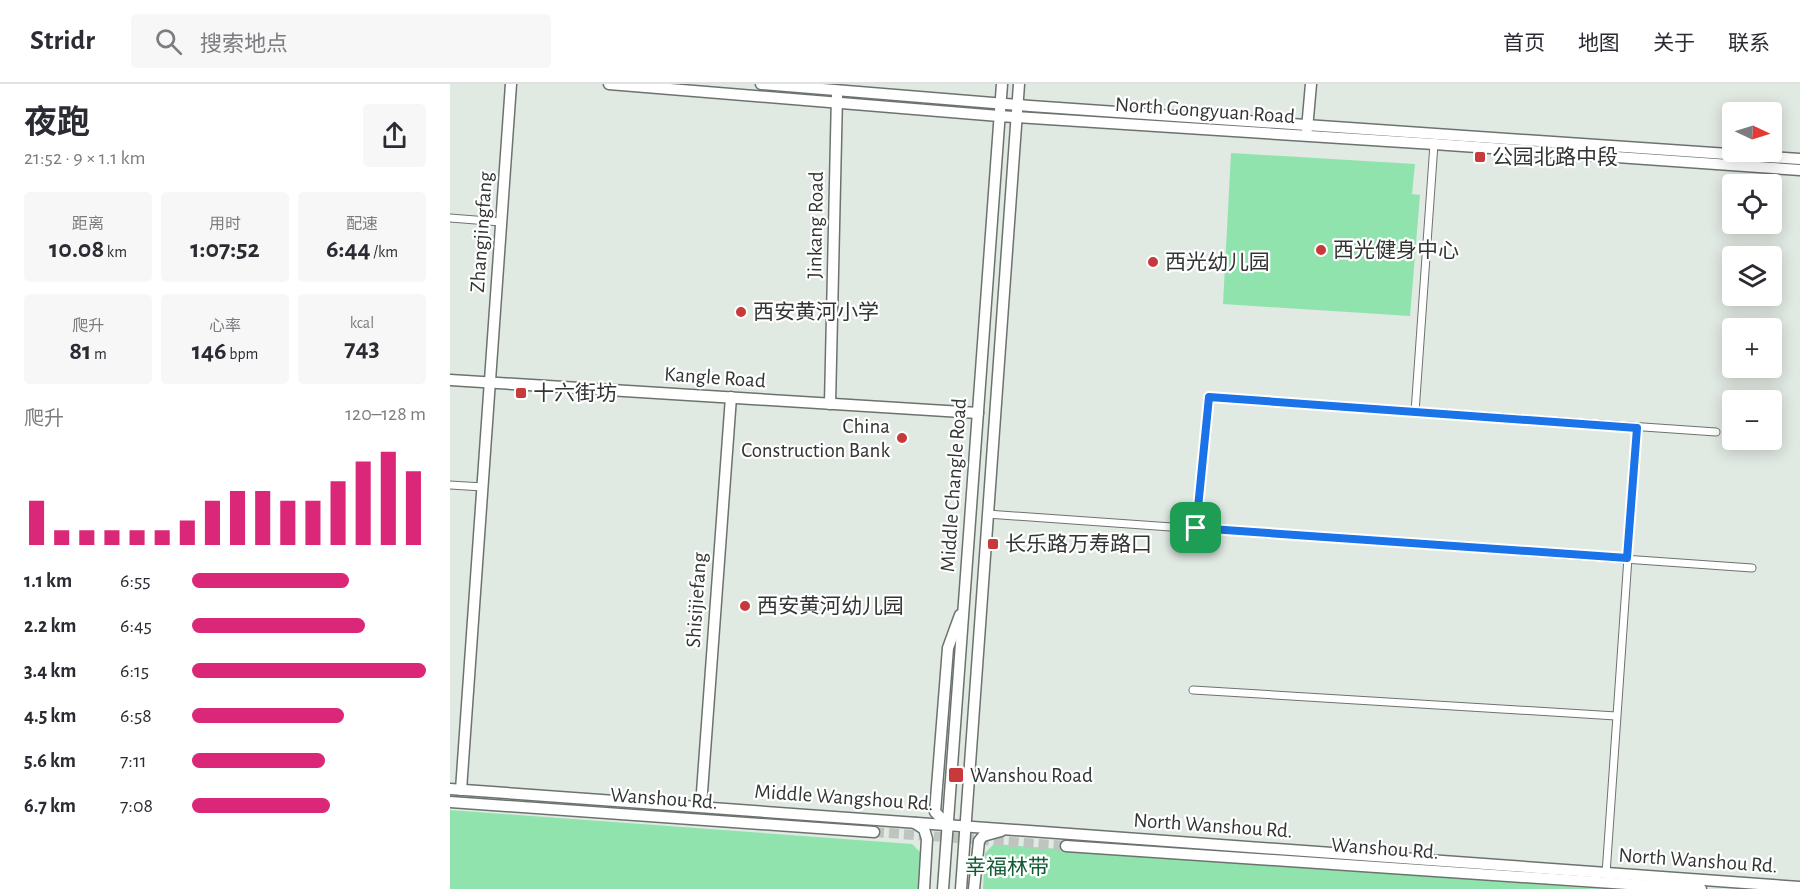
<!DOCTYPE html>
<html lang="zh">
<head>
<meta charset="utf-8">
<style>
  :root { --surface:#fff; --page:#f7f7f7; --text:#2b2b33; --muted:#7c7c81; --line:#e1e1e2; --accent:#db2777 }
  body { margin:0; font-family:"Alegreya Sans","Noto Sans SC",sans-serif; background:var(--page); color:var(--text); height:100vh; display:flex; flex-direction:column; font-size:22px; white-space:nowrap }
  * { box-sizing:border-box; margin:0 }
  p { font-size:20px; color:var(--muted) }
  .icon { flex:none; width:33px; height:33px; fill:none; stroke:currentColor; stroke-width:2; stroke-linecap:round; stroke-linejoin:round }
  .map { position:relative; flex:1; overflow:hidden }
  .side { display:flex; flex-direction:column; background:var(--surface); width:450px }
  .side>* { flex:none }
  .needle { width:39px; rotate:94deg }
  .buttons { position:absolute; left:1272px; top:18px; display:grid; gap:12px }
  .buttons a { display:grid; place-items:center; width:60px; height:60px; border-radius:6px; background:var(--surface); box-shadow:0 3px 15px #0003; font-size:30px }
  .pin { position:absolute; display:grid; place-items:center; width:51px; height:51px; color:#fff; margin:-26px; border-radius:12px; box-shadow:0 3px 9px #0006 }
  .round { display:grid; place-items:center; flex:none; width:63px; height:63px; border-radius:6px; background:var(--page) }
  .headline { display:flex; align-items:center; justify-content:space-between; height:102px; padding:0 24px }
  h1 { font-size:33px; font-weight:700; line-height:45px }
  .figures { display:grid; grid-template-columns:repeat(3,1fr); gap:9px; height:102px; padding:6px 24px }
  .figures div { display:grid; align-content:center; border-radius:6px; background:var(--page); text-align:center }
  .figures b { font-size:26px; font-weight:700 }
  .figures small { font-size:16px; font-weight:400 }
  .figures p { font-size:16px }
  .chart { height:168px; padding:12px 24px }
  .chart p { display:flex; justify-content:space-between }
  .chart svg { width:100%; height:108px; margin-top:6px; stroke:var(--accent); stroke-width:6 }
  ul { padding:0 24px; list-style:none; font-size:20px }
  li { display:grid; grid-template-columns:96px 72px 1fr; align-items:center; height:45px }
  li i { height:15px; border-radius:8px; background:var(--accent) }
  header { display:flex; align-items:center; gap:36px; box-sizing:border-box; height:84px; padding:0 30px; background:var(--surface); border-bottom:2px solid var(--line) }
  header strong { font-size:28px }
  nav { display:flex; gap:33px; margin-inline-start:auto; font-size:21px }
  .search { width:420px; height:54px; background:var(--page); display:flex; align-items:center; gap:15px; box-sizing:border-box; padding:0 21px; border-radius:6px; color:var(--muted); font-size:22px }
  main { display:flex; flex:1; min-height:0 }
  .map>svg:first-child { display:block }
  .green { fill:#91e3ae }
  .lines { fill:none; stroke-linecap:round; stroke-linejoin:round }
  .primary-tunnel { stroke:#bec5c0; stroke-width:10; stroke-dasharray:10 5; stroke-linecap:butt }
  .street-casing { stroke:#6c736e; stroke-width:9 }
  .secondary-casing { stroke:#6c736e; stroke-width:13 }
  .primary-casing { stroke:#6c736e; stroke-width:13 }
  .street { stroke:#fff; stroke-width:7 }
  .secondary { stroke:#fff; stroke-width:10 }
  .primary { stroke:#fff; stroke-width:10 }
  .route-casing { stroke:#fff; stroke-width:12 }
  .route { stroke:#1a73e8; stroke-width:8 }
  .poi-dot { fill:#c8393c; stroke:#fff; stroke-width:2 }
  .labels { text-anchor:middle; stroke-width:4.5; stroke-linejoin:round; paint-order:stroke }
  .street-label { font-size:21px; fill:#323533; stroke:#fff }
  .poi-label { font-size:21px; fill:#323533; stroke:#fff; text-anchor:start }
  .park-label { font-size:21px; fill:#125a34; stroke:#fff }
</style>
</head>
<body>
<header>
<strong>Stridr</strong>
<div class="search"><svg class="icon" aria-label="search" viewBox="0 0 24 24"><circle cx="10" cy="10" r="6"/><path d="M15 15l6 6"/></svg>搜索地点</div>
<nav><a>首页</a><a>地图</a><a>关于</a><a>联系</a></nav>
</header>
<main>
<section class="side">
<div class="headline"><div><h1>夜跑</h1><p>21:52 · 9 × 1.1 km</p></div><a class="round"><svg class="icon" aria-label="share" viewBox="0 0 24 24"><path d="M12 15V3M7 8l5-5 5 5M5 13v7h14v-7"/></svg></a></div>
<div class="figures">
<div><p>距离</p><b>10.08<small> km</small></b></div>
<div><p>用时</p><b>1:07:52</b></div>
<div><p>配速</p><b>6:44<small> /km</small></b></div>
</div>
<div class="figures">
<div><p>爬升</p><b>81<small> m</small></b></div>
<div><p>心率</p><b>146<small> bpm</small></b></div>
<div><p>kcal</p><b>743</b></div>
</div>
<div class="chart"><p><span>爬升</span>120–128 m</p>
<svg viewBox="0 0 160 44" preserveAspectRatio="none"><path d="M5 44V26M15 44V38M25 44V38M35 44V38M45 44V38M55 44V38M65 44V34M75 44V26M85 44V22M95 44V22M105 44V26M115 44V26M125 44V18M135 44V10M145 44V6M155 44V14"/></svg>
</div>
<ul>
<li><b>1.1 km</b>6:55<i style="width:67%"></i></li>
<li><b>2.2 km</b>6:45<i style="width:74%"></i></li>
<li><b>3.4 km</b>6:15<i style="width:100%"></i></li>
<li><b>4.5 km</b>6:58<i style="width:65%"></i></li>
<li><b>5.6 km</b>7:11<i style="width:57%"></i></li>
<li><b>6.7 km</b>7:08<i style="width:59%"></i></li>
</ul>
</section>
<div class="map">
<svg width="1350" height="805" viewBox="0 0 1350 805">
  <rect width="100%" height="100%" fill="#e1e9e3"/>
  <g class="green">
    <path d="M 781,69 L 965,80 L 962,110 L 970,111 L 960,232 L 773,220 Z"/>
    <path d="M 0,726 L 462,760 L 471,769 L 468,805 L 0,805 Z"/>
    <path d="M 544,760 L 1150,805 L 533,805 L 535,769 Z"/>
  </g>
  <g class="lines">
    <path class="primary-tunnel" d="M 424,748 L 616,762"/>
    <g class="street-casing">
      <g id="street">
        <path d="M 0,134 L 51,138"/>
        <path d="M 965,328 L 984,60"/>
        <path d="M 0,401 L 33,403"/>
        <path d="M 537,430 L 1302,484"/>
        <path d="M 745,444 L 759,313 L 1266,348"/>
        <path d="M 743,606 L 1166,632"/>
        <path d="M 1156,790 L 1187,344"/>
      </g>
    </g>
    <g class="secondary-casing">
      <g id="secondary">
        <path d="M 159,0 L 549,32 L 984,60 L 1350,86"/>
        <path d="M 311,0 L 580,22 L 1350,75"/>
        <path d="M 857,45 L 861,0"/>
        <path d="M 0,296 L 528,329"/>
        <path d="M 380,320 L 387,11"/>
        <path d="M 0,705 L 1350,803"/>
        <path d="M 11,706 L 61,0"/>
        <path d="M 251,722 L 281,313"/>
        <path d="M 465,739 L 474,745 L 477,755 L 474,805"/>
        <path d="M 524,805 L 529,757 L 533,752 L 551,747"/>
      </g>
    </g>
    <g class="primary-casing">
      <g id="primary">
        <path d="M 0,718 L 424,748"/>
        <path d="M 497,740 L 485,728 L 498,564 L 510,531"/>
        <path d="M 616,762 L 1251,805"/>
        <path d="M 493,805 L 552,0"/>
        <path d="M 511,805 L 569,0"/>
      </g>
    </g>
    <use href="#street" class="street"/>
    <use href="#secondary" class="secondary"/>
    <use href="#primary" class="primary"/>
  </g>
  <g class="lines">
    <g class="route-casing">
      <path id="route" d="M 759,313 L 1187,344 L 1177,474 L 746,444 Z"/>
    </g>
    <use href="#route" class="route"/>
  </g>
  <g class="poi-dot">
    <rect x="1024" y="67" width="12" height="12" rx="3"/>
    <circle cx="871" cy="166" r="6"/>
    <circle cx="703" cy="178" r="6"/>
    <circle cx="291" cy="228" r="6"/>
    <rect x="65" y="303" width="12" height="12" rx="3"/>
    <circle cx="452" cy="354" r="6"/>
    <rect x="537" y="454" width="12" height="12" rx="3"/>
    <circle cx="295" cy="522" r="6"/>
    <rect x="498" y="683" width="16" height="16" rx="3"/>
  </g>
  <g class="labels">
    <g class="street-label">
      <text transform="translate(755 26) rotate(4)" y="7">North Gongyuan Road</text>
      <text transform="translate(365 141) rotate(-89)" y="7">Jinkang Road</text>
      <text transform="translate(31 148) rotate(-86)" y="7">Zhangjingfang</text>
      <text transform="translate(265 293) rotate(4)" y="7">Kangle Road</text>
      <text transform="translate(503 401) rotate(-86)" y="7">Middle Changle Road</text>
      <text transform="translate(246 516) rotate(-86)" y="7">Shisijiefang</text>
      <text transform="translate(394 713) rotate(4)" y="7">Middle Wangshou Rd.</text>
      <text transform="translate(214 714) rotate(4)" y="7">Wanshou Rd.</text>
      <text transform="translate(763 741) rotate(4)" y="7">North Wanshou Rd.</text>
      <text transform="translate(935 764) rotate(4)" y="7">Wanshou Rd.</text>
      <text transform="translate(1248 776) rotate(4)" y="7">North Wanshou Rd.</text>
    </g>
    <g class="poi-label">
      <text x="1042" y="80">公园北路中段</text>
      <text x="883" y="173">西光健身中心</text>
      <text x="715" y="185">西光幼儿园</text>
      <text x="303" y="235">西安黄河小学</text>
      <text x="83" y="316">十六街坊</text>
      <text x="440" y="349" text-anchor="end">China<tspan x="440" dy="24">Construction Bank</tspan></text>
      <text x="555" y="467">长乐路万寿路口</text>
      <text x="307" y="529">西安黄河幼儿园</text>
      <text x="520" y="698">Wanshou Road</text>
    </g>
    <g class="park-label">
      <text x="557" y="790">幸福林带</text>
    </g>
  </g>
</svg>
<div class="buttons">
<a><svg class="needle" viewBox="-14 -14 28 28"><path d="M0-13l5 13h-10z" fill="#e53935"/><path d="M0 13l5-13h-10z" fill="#7c7c81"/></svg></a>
<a><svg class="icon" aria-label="locate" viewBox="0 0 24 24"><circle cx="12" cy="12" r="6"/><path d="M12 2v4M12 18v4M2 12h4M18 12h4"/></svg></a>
<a><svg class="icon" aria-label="layers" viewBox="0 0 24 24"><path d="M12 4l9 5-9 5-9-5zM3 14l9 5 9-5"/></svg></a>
<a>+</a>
<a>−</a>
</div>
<div class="pin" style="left:746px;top:444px;background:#1e9e55"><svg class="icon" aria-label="arrive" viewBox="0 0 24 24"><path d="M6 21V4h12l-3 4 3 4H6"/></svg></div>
</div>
</main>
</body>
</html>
